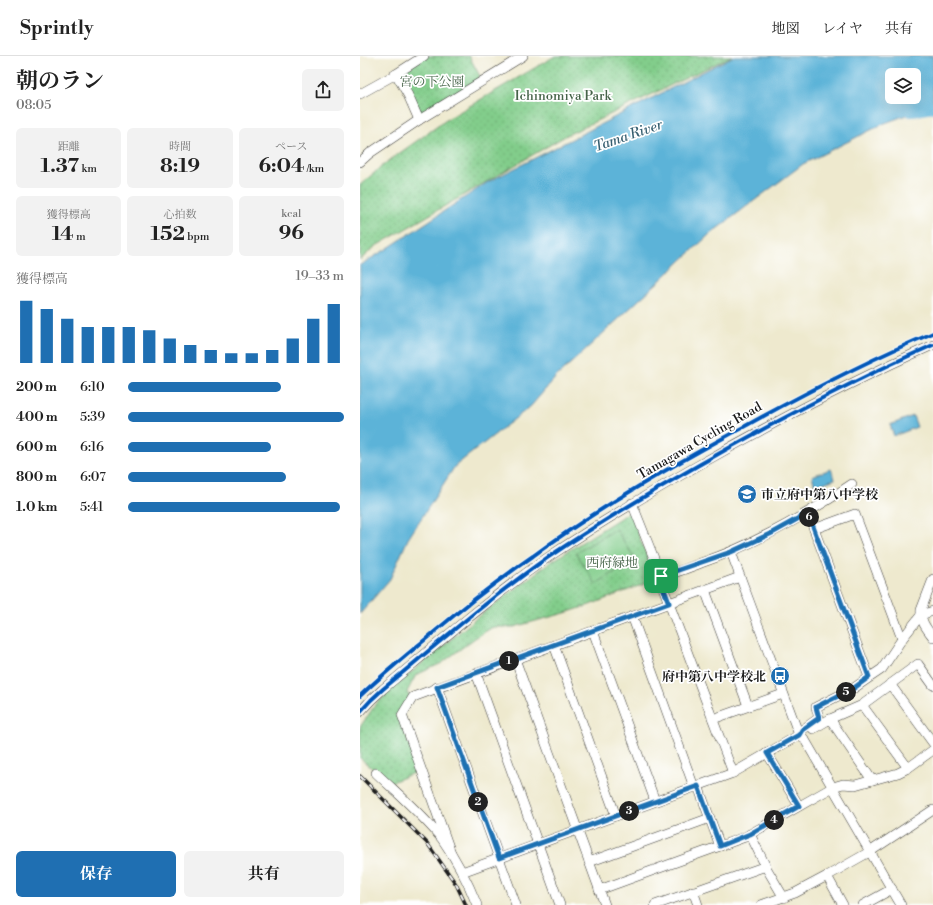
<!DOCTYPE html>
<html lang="ja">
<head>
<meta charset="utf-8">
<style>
  :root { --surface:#fff; --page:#f2f2f2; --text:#222; --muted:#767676; --line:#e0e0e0; --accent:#1f6fb2 }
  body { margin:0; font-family:"Libre Bodoni","Noto Serif JP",serif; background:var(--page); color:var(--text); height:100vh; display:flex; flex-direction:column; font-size:15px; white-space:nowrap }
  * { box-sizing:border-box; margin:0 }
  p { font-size:13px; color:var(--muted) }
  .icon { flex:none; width:22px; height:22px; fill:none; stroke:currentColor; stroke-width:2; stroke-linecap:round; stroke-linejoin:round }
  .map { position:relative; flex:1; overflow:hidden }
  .details { display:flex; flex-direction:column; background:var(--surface); width:360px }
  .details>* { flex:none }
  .tools { position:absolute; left:525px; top:12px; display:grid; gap:8px }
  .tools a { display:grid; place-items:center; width:36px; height:36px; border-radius:6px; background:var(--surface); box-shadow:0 4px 16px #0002; font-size:20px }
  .pin { position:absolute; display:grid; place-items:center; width:34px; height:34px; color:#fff; margin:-17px; border-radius:8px; box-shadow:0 2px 6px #0006 }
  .km { position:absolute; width:20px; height:20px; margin:-10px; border-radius:50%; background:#222; color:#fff; font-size:11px; line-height:20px; text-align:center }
  .round { display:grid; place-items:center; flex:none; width:42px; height:42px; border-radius:6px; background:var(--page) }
  .overview { display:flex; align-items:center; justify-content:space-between; height:68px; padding:0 16px }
  h1 { font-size:22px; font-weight:700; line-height:30px }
  .figures { display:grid; grid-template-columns:repeat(3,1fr); gap:6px; height:68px; padding:4px 16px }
  .figures div { display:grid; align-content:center; border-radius:6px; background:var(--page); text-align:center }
  .figures b { font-size:20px; font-weight:700 }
  .figures small { font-size:11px; font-weight:400 }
  .figures p { font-size:11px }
  .chart { height:112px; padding:8px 16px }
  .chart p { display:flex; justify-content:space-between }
  .chart svg { width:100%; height:72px; margin-top:4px; stroke:var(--accent); stroke-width:6 }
  .cta { display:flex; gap:8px; margin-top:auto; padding:8px 16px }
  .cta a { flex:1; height:46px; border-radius:6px; background:var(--accent); color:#fff; font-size:16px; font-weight:700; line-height:46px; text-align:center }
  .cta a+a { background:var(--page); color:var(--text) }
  ul { padding:0 16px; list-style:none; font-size:13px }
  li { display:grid; grid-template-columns:64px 48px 1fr; align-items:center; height:30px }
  li i { height:10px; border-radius:5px; background:var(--accent) }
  header { display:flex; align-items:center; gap:24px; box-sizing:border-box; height:56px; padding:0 20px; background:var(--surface); border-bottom:1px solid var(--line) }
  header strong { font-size:19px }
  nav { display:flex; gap:22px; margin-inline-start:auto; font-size:14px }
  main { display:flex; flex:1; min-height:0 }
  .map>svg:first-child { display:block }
  .park { fill:url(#park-dots); stroke:#4f7454 }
  .pitch { fill:#82cd8b; stroke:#4f7454 }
  .water { fill:#5bb3d8; stroke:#3c687a; fill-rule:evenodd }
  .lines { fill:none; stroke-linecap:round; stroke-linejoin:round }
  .river { stroke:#5bb3d8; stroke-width:12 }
  .minor-casing { stroke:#3c3b37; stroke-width:10 }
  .minor { stroke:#fff; stroke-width:9 }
  .rail-casing { stroke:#1c1c1c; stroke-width:3.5 }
  .rail { stroke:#fff; stroke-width:2; stroke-dasharray:6; stroke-linecap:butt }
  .cycleway-casing { stroke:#fff; stroke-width:6 }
  .cycleway { stroke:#0057b8; stroke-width:4 }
  .route-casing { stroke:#fff; stroke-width:8 }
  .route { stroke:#1f6fb2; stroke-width:5 }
  .labels { text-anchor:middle; stroke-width:3.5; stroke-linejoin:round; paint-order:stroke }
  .park-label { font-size:13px; fill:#456348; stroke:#fff }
  .street-label { font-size:13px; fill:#1c1c1c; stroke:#fff }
  .poi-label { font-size:13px; font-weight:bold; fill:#1c1c1c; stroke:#fff; text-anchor:start }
  .water-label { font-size:14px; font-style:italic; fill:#386071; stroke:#fff }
</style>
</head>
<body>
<header>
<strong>Sprintly</strong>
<nav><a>地図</a><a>レイヤ</a><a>共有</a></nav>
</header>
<main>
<section class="details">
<div class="overview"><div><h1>朝のラン</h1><p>08:05</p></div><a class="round"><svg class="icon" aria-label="share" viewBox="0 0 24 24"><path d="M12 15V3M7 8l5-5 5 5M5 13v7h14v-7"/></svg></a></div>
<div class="figures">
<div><p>距離</p><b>1.37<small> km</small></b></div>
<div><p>時間</p><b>8:19</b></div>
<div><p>ペース</p><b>6:04<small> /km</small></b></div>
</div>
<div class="figures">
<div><p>獲得標高</p><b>14<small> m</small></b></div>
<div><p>心拍数</p><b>152<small> bpm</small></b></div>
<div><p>kcal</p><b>96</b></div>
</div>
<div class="chart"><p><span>獲得標高</span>19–33 m</p>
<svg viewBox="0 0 160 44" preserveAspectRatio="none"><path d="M5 44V6M15 44V11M25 44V17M35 44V22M45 44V22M55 44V22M65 44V24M75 44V29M85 44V33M95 44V36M105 44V38M115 44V38M125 44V36M135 44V29M145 44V17M155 44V8"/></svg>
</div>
<ul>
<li><b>200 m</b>6:10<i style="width:71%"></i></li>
<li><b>400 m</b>5:39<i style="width:100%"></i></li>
<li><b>600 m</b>6:16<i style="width:66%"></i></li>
<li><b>800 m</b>6:07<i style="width:73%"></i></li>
<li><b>1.0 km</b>5:41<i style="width:98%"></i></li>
</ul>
<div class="cta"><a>保存</a><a>共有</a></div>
</section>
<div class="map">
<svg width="573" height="849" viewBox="0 0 573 849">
  <defs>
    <pattern id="park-dots" width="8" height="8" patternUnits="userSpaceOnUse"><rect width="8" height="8" fill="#82cd8b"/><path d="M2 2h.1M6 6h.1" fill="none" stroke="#70af77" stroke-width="1.8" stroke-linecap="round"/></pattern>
  </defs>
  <rect width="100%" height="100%" fill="#fff"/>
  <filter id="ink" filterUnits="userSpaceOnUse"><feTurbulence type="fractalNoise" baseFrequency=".025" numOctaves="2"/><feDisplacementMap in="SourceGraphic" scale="8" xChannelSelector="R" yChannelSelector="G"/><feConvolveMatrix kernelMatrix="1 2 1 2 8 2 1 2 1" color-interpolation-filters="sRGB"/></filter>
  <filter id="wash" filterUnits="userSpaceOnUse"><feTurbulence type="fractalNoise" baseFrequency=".012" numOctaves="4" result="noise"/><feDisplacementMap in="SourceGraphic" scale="16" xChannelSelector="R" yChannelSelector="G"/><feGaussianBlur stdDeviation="0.9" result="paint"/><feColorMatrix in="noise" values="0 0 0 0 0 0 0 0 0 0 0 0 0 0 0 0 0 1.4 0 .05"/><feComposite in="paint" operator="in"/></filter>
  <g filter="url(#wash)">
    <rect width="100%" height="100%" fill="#eee9ce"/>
    <g class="park">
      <path d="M 65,0 L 109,0 L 122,24 L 61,60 L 36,18 Z"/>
      <path d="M 195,0 L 372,0 L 207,79 L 16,190 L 0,204 L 0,129 L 27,106 L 89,62 Z"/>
      <path d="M 271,455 L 280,483 L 297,523 L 227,550 L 205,557 L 154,571 L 133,571 L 115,582 L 82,607 L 56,619 L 47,636 L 50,641 L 40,658 L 58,715 L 32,726 L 19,715 L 13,713 L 0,702 L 0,671 L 15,649 L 36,629 L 119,560 L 189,507 Z"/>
    </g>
    <path class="pitch" d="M 256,473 L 275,503 L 236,528 L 216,497 Z"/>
    <g class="water">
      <path d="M 374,0 L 573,0 L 573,49 L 525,67 L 443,108 L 350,178 L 196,321 L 171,350 L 95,410 L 48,483 L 30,523 L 0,558 L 0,209 L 25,194 L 128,126 ZM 532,19 L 554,19 L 554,41 L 532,41 Z"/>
      <path d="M 553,360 L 557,371 L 534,380 L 530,369 Z"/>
      <path d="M 471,413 L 475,423 L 455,430 L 452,420 Z"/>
    </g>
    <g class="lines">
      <path class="river" d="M 551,55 L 573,51"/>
    </g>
  </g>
  <g filter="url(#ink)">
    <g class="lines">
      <g class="minor-casing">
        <g id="minor">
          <path d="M 36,18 L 48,39 L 59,64"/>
          <path d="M 0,38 L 36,18 L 64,0"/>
          <path d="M 0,106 L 10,97 L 59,64 L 163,0"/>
          <path d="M 272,447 L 301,520 L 301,526 L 373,717"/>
          <path d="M 448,457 L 509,621"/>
          <path d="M 454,473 L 495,458 L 542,583"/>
          <path d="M 371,496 L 439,679 L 441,679 L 445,684 L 541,849"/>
          <path d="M 301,520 C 315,518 328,512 341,507 C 396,488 445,460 492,428"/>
          <path d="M 573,523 L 561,554 C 560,565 567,573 573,581"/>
          <path d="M 345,534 L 388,650"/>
          <path d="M 272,560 L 334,731"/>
          <path d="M 233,575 L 295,745"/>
          <path d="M 194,589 L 256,760"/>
          <path d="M 155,603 L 245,849"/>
          <path d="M 116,617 L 200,849"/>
          <path d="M 530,628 L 573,687"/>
          <path d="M 77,631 L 156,849"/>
          <path d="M 502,649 L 548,712"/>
          <path d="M 0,656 L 11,644 L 23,633 C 77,588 130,542 187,502 C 236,469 286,439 337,410 C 414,366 492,325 573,289"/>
          <path d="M 353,663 L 423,638"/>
          <path d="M 470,663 L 512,724"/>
          <path d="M 453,673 L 470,663 L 502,649 L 558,608 L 573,629"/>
          <path d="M 407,697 L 439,750"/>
          <path d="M 16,717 C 38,738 63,759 82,783 C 96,803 108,826 117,849"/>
          <path d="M 338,730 L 360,790"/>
          <path d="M 390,778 L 407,813 L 424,842"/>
          <path d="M 91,797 L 42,659 L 53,641 L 380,521"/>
          <path d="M 229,806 L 350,762"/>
          <path d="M 102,816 L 373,717 L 439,679 L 442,674 L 459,662 L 456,651 L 494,632 L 522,613 L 542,583 L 561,559 L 573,555"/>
          <path d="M 467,820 L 483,849"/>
          <path d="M 239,834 L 385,781 L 473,731 L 483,728 L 495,729 L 538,717 L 548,712 L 573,694"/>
          <path d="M 333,835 L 338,849"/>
          <path d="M 295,849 L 406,810"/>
          <path d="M 401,849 L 435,837 L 467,820 L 511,795 L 573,754"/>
          <path d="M 503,849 L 532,833"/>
        </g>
      </g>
      <use href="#minor" class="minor"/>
      <g class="rail-casing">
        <path id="rail" d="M 0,720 L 67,787 L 96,828 L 106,849"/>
      </g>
      <use href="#rail" class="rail"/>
      <g class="cycleway-casing">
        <g id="cycleway">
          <path d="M 0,640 C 23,618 48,598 73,577 C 105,550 138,524 173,500 C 241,450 315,408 389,368 C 449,335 510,303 573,277"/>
          <path d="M 0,656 L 11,644 L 23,633 C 77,588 130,542 187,502 C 236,469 286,439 337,410 C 414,366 492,325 573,289"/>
        </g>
      </g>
      <use href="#cycleway" class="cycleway"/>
    </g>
  </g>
  <g class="lines" filter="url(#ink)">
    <g class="route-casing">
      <path id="route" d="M 448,457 L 509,621 L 494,632 L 456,651 L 459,662 L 442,674 L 439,679 L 407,697 L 439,750 L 390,778 L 360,790 L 338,730 L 139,802 L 77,631 L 309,547 L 301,526 L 301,520 L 371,496 L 412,477 Z"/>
    </g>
    <use href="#route" class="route"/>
  </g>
  <defs>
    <g id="school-disc" transform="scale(1)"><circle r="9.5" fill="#1f6fb2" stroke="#fff"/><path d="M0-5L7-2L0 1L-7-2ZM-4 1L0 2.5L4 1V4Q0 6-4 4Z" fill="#fff"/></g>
    <g id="bus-disc" transform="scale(1)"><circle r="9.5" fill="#1f6fb2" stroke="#fff"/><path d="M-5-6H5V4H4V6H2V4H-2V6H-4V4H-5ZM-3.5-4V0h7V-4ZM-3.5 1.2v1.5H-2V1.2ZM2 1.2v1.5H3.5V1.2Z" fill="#fff"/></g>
  </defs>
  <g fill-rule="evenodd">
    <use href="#school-disc" x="387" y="438"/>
    <use href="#bus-disc" x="420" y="620"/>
  </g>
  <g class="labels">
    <g class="park-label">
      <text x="72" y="30">宮の下公園</text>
      <text x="203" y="44">Ichinomiya Park</text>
      <text x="252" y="511">西府緑地</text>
    </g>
    <g class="street-label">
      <text transform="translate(339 384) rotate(-30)" y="5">Tamagawa Cycling Road</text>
    </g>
    <g class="poi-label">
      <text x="401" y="443">市立府中第八中学校</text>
      <text x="406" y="625" text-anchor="end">府中第八中学校北</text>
    </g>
    <g class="water-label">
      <text transform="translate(268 79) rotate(-19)" y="5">Tama River</text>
    </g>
  </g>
</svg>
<div class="tools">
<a><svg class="icon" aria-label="layers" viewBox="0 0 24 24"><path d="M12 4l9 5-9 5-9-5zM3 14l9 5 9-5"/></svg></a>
</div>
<div class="pin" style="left:301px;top:520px;background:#1e9e55"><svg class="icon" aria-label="arrive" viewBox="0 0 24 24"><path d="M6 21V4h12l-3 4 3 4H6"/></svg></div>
<b class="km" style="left:149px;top:605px">1</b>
<b class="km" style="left:118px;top:746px">2</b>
<b class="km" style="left:269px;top:755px">3</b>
<b class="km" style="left:414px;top:764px">4</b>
<b class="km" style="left:486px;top:636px">5</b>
<b class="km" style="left:449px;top:461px">6</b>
</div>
</main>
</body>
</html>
